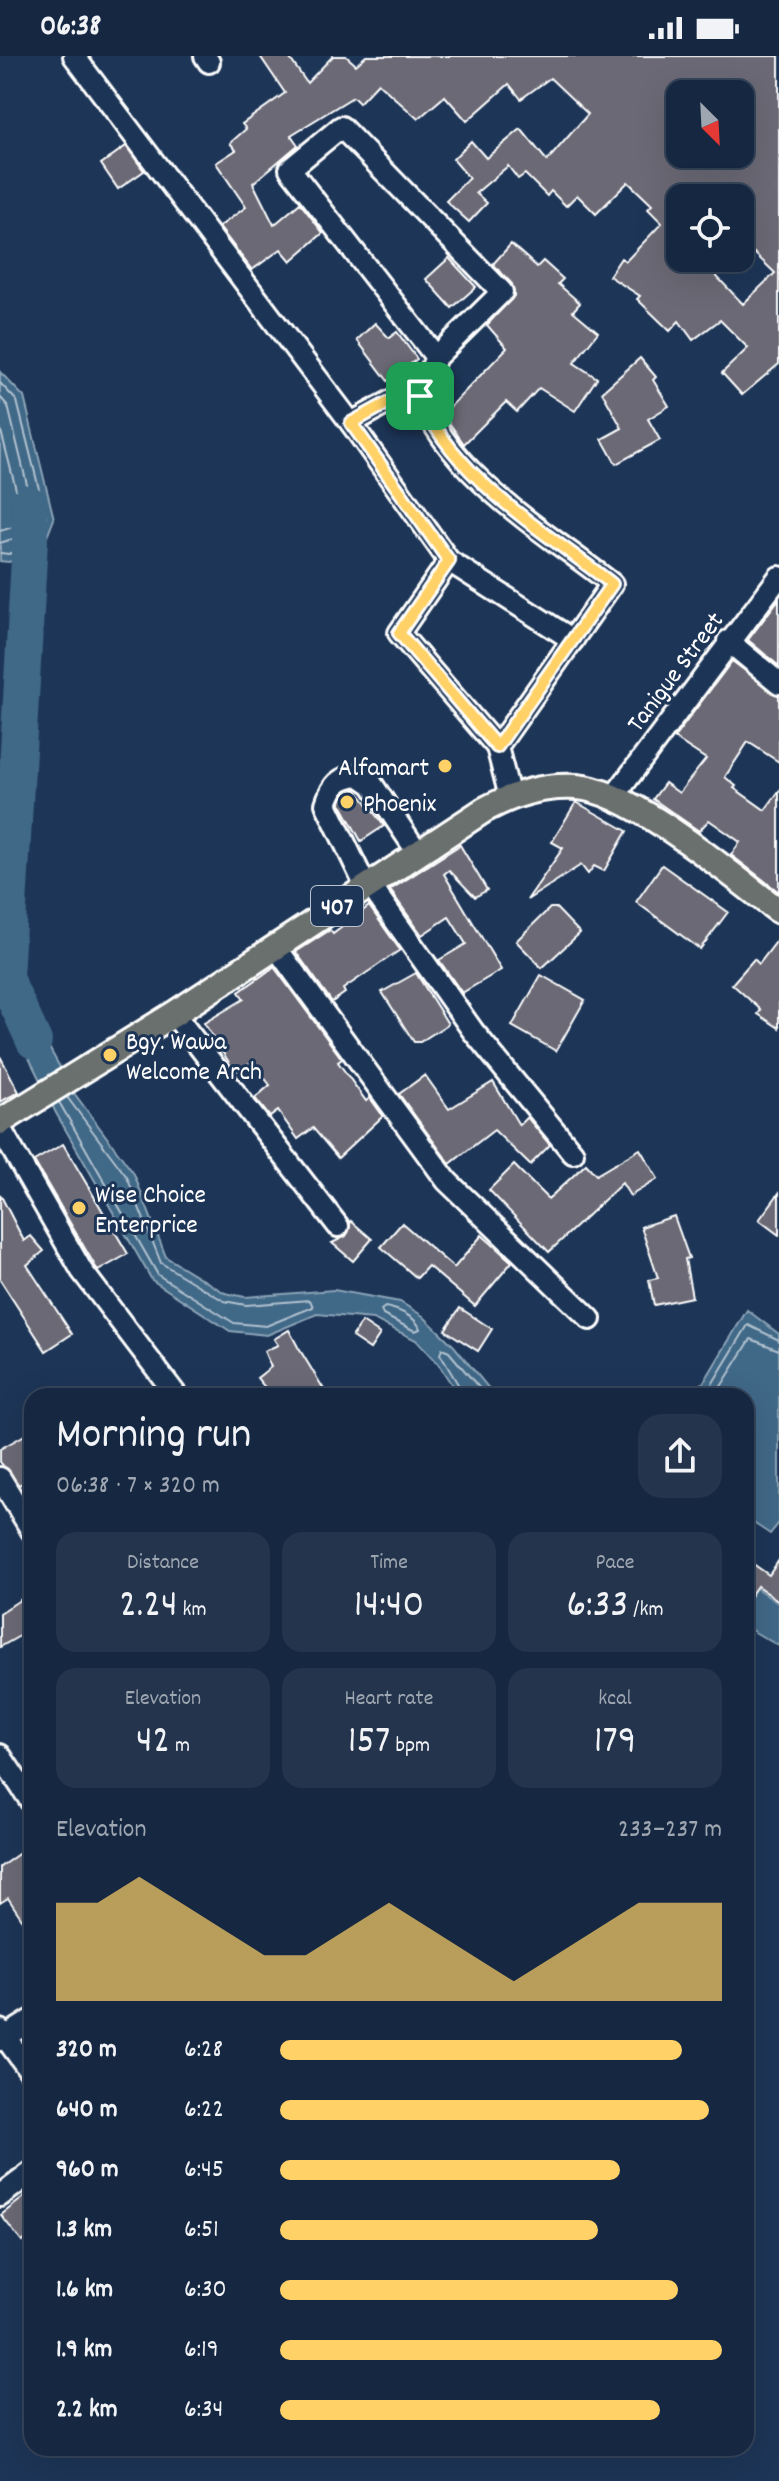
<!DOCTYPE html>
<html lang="en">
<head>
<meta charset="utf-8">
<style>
  :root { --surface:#162841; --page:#23344c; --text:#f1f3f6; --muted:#9ea6b1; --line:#35445a; --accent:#ffd166 }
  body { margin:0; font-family:Dekko,sans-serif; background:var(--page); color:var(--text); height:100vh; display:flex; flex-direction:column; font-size:30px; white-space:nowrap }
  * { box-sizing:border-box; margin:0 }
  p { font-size:26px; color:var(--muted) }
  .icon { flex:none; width:44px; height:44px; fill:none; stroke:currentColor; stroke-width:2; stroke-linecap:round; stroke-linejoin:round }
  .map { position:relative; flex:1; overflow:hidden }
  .details { position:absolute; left:24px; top:1332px; width:730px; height:1068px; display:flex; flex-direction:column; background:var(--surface); border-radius:24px; box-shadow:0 8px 32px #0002,0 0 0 2px var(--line) }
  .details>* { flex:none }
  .needle { width:52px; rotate:156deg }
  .buttons { position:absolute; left:666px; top:24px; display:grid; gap:16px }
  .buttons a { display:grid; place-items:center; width:88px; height:88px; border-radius:16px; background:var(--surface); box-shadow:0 8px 32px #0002,0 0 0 2px var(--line); font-size:40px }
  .pin { position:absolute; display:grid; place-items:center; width:68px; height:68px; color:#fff; margin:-34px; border-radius:16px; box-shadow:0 4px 12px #0006 }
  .round { display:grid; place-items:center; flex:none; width:84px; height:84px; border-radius:24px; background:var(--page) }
  .headline { display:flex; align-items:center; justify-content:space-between; height:136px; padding:0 32px }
  h1 { font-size:44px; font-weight:600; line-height:60px }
  .stats { display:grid; grid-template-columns:repeat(3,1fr); gap:12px; height:136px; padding:8px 32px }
  .stats div { display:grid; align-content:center; border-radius:20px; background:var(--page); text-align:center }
  .stats b { font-size:40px; font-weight:600 }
  .stats small { font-size:22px; font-weight:400 }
  .stats p { font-size:22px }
  .chart { height:224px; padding:16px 32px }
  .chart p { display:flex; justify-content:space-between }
  .chart svg { width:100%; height:144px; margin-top:8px; fill:var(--accent); opacity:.7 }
  ul { padding:0 32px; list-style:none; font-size:26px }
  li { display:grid; grid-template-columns:128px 96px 1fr; align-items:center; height:60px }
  li i { height:20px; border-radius:10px; background:var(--accent) }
  .status { display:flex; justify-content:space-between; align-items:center; height:56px; padding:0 40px; background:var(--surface); direction:ltr }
  .status svg { height:22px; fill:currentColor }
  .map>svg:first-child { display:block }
  .water { fill:#3f6787; stroke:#8ca4b7; stroke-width:2 }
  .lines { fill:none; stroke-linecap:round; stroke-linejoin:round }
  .shore { stroke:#b2c2cf; stroke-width:2 }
  .stream { stroke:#8ca4b7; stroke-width:6 }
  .river { stroke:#3f6787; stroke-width:36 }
  .building { fill:#6b6974; stroke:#fff; stroke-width:2; fill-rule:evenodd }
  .minor-casing { stroke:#fff; stroke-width:26 }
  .major-casing { stroke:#fff; stroke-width:30 }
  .minor { stroke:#1d3557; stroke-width:20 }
  .major { stroke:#6b706d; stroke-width:24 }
  .route-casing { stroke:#fff; stroke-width:16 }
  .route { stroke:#ffd166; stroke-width:10 }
  .poi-dot { fill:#ffd166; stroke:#1d3557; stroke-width:3 }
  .labels { text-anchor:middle; stroke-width:6; stroke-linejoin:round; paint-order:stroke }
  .shield { fill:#1d3557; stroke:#bbc2cd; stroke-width:2 }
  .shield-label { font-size:24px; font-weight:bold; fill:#fff }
  .street-label { font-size:26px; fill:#fff; stroke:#1d3557 }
  .poi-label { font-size:26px; fill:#fff; stroke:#1d3557; text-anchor:start }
</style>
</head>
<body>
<div class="status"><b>06:38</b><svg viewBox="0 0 49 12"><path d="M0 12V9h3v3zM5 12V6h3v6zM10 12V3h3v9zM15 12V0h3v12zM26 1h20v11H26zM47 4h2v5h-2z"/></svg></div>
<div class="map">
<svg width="779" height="2425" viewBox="0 0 779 2425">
  <rect width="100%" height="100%" fill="#1d3557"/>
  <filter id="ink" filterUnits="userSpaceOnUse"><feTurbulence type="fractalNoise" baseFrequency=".0125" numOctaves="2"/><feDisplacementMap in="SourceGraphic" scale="16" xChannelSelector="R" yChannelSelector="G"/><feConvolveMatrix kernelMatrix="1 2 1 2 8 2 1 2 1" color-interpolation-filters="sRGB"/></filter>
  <g filter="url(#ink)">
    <g class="water">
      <path d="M 0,316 L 24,341 L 54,463 L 43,491 L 9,506 L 0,505 Z"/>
      <path d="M 17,933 L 74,1037 L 134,1118 L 166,1201 L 225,1237 L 245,1241 L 334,1234 L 400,1246 L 423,1260 L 454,1290 L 495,1340 L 459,1340 L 439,1309 L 416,1284 L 373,1263 L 317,1258 L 267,1279 L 230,1275 L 152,1224 L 56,1057 L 9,961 Z"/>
      <path d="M 747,1254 L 779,1278 L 779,1467 L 770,1478 L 746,1462 L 746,1340 L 682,1340 L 704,1326 Z"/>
      <path d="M 746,1525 L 779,1548 L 779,1590 L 746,1571 Z"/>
    </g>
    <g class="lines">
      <g class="shore">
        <path d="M 0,327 L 17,345 L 46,461 L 36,485 L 9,498 L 0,497"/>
        <path d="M 0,341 L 8,350 L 35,462 L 28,478 L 0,487"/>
        <path d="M 0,371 L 23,461 L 19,469 L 0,475"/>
        <path d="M 59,1046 L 158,1219 L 234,1267 L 266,1270 L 313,1251 L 310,1244 L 246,1249 L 224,1245 L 161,1207 L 127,1121 L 67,1041"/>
        <path d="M 385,1251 C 397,1253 417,1261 420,1273 L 415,1275 L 383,1259 L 381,1254 Z"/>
        <path d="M 465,1340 L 440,1298 L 442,1293 L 449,1296 L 486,1340"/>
        <path d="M 697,1340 L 711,1330 L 748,1269 L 779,1284"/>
        <path d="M 715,1340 L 751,1283 L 779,1294"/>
      </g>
      <path class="stream" d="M 0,922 L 5,922"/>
      <path class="river" d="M 28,447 L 30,485 L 5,922 L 34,985"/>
    </g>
    <g class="building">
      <path d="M 260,0 L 288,0 L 307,27 L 333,0 L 346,0 L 356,9 L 366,0 L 779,0 L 779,308 L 742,339 L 722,317 L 748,292 L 720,264 L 693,284 L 679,265 L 670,275 L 637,243 L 640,240 L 609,220 L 621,202 L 626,205 L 662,167 L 648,153 L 652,149 L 628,126 L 596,158 L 577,139 L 566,150 L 551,135 L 547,140 L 525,118 L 518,123 L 508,110 L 476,137 L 487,147 L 469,166 L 446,145 L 469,122 L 453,103 L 471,85 L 486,102 L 521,73 L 547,105 L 588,58 L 550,22 L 521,43 L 509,28 L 467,65 L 445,40 L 418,63 L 378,27 L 359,47 L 353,41 L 291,79 L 298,89 L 253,127 L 274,169 L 300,147 L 323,177 L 291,205 L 281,193 L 252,214 L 219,171 L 246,151 L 216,107 L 236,94 L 230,87 L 246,73 L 242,68 L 285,37 ZM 680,38 L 740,38 L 740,98 L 680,98 ZM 680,142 L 740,142 L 740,201 L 750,193 L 775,217 L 743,248 L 699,202 L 680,202 Z"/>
      <path d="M 126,90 L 144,115 L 118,133 L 101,108 Z"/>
      <path d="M 511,188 L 537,211 L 543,205 L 563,223 L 558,228 L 580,247 L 573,255 L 598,276 L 574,307 L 597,322 L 575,355 L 539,332 L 517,356 L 506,346 L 464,388 L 443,358 L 507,292 L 487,269 L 514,240 L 512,228 L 493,208 Z"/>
      <path d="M 449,202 L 476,231 L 452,252 L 426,223 Z"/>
      <path d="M 375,267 L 389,282 L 397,276 L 417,303 L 388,325 L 357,284 Z"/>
      <path d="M 640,302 L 656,321 L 653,324 L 669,350 L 648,363 L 660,384 L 616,408 L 602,383 L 622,372 L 602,336 Z"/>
      <path d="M 779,543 L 779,610 L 748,584 Z"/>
      <path d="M 732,605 L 779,640 L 779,706 L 748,686 L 725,721 L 736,730 L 734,732 L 765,754 L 779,735 L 779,836 L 731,799 L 740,786 L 709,764 L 699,775 L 653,743 L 665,727 L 679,737 L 706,703 L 674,682 Z"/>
      <path d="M 356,733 L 384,770 L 361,785 L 340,747 L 345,738 Z"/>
      <path d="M 576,746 L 627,775 L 604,815 L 594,810 L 588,818 L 581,809 L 527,844 L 563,792 L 552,786 Z"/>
      <path d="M 460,789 L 487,834 L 475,841 L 449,814 L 444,818 L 501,914 L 462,937 L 439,904 L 466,888 L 449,861 L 422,879 L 390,834 Z"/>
      <path d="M 662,809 L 728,856 L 700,893 L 636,846 Z"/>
      <path d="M 369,850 L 400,894 L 343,933 L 345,937 L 332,946 L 296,896 L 330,874 L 333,878 Z"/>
      <path d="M 550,852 L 556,852 L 580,877 L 542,912 L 516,885 Z"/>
      <path d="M 779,882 L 779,972 L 758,958 L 761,954 L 732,928 L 754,903 L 759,908 Z"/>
      <path d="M 274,911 L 342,1003 L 338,1006 L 366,1045 L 370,1042 L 383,1060 L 338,1102 L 313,1072 L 298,1083 L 278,1055 L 270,1061 L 255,1042 L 270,1029 L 252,1006 L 235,1016 L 204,967 L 244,943 L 239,936 Z"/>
      <path d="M 416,917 L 448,968 L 420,986 L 414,986 L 382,936 Z"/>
      <path d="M 541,919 L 585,944 L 556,995 L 512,970 Z"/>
      <path d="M 0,1000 L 19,1036 L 0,1046 Z"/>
      <path d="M 425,1019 L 449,1053 L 493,1026 L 519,1069 L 527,1061 L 550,1089 L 530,1109 L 494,1074 L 450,1108 L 399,1038 Z"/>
      <path d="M 63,1088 L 128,1198 L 98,1215 L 34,1105 Z"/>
      <path d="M 640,1093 L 658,1123 L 630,1140 L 622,1127 L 549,1196 L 489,1134 L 514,1109 L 548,1143 L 586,1108 L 596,1119 Z"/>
      <path d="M 779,1137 L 779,1179 L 759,1164 Z"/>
      <path d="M 0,1138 L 24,1185 L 31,1180 L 44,1195 L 27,1209 L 72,1278 L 46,1295 L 0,1224 Z"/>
      <path d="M 674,1160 L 689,1202 L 685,1203 L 692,1241 L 654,1249 L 649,1224 L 658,1222 L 641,1171 Z"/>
      <path d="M 351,1165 L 372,1183 L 353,1205 L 332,1187 L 346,1180 Z"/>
      <path d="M 402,1167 L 454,1212 L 482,1179 L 512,1206 L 475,1250 L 428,1210 L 417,1222 L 381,1191 Z"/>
      <path d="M 460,1252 L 492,1273 L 478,1295 L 445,1274 Z"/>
      <path d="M 362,1266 L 380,1278 L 370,1293 L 352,1281 Z"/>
      <path d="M 289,1274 L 298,1291 L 328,1340 L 272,1340 L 257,1322 L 271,1311 L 264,1295 L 278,1289 L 274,1283 Z"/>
      <path d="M 32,1375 L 32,1422 L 19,1429 L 0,1406 L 0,1393 Z"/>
      <path d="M 746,1503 L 769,1519 L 779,1504 L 779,1545 L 757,1530 L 746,1546 Z"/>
      <path d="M 32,1536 L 32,1573 L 0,1591 L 0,1557 Z"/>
      <path d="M 24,1794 L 32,1806 L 32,1878 L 8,1842 L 0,1847 L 0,1811 Z"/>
      <path d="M 32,2135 L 32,2178 L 22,2186 L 1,2159 Z"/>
    </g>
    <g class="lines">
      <g class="minor-casing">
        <g id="minor">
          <path d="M 74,0 L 351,367 L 449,505 L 573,584"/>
          <path d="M 205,0 L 209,6"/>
          <path d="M 436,301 L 502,236 L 341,71 L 290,113 L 436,301 L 420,340 C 450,420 546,476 612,528 L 497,691"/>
          <path d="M 351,367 L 395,343 L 420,340"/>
          <path d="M 449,505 L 399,577 L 497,691 L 510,741"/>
          <path d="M 728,585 L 779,627"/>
          <path d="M 613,742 L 779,521"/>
          <path d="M 370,829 L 473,975 L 573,1097"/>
          <path d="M 366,831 L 326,748 C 332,729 339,721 359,719 L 372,728 L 418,797"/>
          <path d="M 275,890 L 447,1125 L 590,1263"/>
          <path d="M 174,958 L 338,1170"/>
          <path d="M 0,1072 L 82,1215 L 177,1340"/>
          <path d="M 0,1422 L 32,1475"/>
          <path d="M 0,1699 L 32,1747"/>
          <path d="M 0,1974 L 32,2018"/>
          <path d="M 0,1984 L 32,1964"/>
          <path d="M 0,2140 L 32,2116"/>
        </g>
      </g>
      <g class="major-casing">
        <path id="major" d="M 0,1066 L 174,958 L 484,754 C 514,738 542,729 577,731 C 634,735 732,820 779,855"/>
      </g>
      <use href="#minor" class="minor"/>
      <use href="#major" class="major"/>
    </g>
  </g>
  <g class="lines" filter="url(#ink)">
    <g class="route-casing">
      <path id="route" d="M 420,340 C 450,420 546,476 612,528 L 497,691 L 399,577 L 449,505 L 351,367 L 395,343 Z"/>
    </g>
    <use href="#route" class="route"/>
  </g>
  <g class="poi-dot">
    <circle cx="445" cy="710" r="8"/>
    <circle cx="347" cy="746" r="8"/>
    <circle cx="110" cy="999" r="8"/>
    <circle cx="79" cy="1152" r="8"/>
  </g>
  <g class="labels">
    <rect class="shield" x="311" y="830" width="52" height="40" rx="6"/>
    <g class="shield-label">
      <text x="337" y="858">407</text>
    </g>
    <g class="street-label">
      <text transform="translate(674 615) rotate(-53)" y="9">Tanigue Street</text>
    </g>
    <g class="poi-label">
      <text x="429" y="719" text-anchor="end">Alfamart</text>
      <text x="363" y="755">Phoenix</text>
      <text x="126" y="993">Bgy. Wawa<tspan x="126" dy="30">Welcome Arch</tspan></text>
      <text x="95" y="1146">Wise Choice<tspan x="95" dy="30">Enterprice</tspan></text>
    </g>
  </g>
</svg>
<div class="buttons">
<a><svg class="needle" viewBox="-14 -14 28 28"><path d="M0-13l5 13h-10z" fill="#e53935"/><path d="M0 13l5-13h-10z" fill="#9ea6b1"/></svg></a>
<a><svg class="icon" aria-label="locate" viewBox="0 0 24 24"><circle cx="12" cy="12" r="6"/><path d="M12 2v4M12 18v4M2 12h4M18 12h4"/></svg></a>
</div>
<div class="pin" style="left:420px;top:340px;background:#1e9e55"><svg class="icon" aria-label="arrive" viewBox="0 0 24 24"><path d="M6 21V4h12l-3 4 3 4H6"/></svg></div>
<section class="details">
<div class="headline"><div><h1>Morning run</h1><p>06:38 · 7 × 320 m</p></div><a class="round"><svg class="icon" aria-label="share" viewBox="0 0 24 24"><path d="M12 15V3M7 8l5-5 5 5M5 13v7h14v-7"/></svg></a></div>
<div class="stats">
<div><p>Distance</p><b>2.24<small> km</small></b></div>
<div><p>Time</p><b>14:40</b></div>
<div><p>Pace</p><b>6:33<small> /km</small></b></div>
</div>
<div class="stats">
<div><p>Elevation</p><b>42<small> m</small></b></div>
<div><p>Heart rate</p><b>157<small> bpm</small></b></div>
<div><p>kcal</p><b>179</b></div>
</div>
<div class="chart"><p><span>Elevation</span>233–237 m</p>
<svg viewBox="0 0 160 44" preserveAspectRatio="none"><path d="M0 44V14L10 14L20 6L30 14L40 22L50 30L60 30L70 22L80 14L90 22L100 30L110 38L120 30L130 22L140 14L150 14L160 14V44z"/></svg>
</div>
<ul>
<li><b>320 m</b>6:28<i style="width:91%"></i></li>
<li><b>640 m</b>6:22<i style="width:97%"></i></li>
<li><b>960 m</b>6:45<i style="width:77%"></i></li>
<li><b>1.3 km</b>6:51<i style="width:72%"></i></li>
<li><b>1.6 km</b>6:30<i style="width:90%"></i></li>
<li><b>1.9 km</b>6:19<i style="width:100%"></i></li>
<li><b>2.2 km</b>6:34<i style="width:86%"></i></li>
</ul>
</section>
</div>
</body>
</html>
